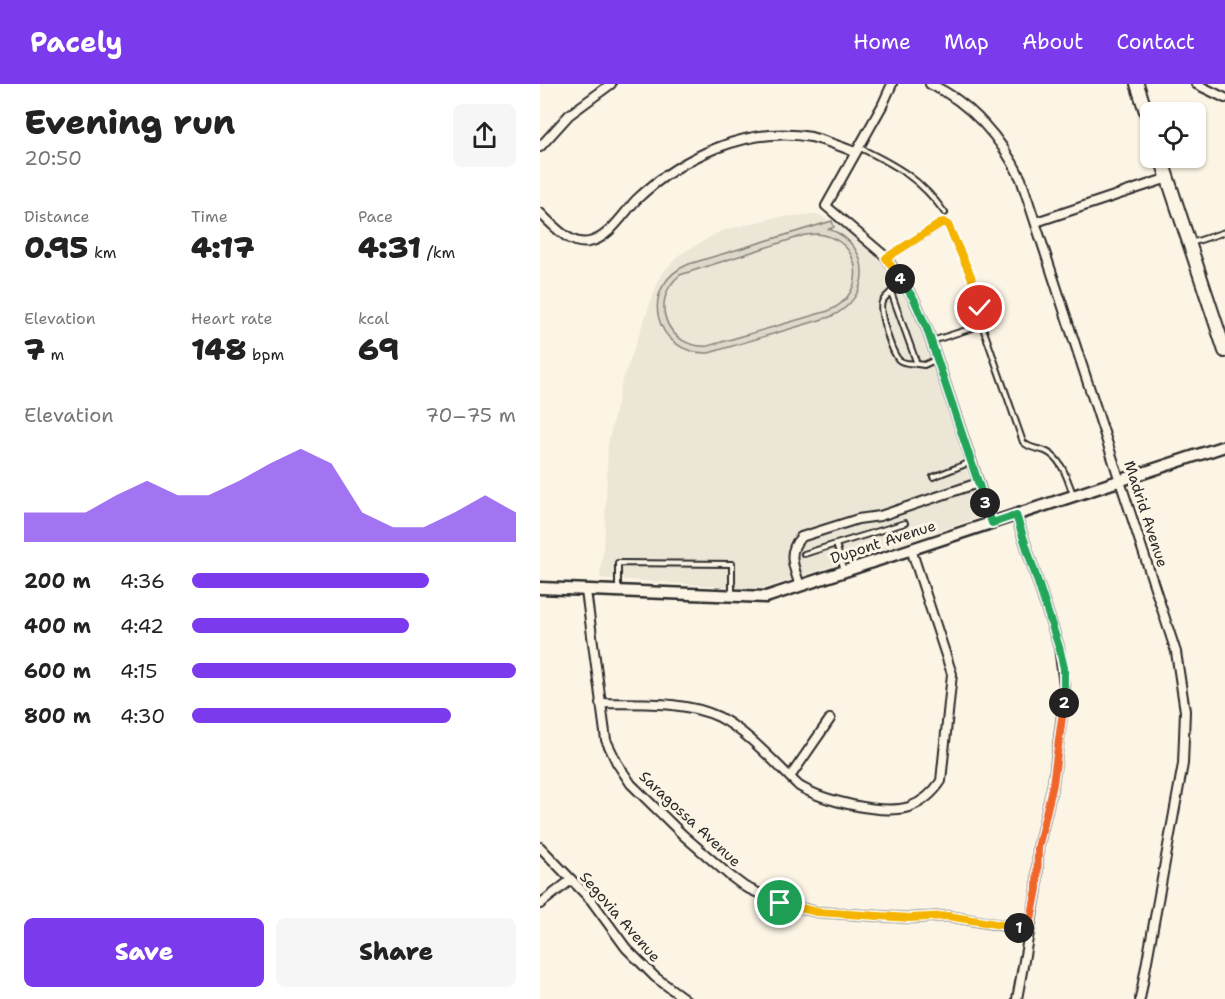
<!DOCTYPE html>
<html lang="en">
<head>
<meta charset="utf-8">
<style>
  :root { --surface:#fff; --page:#f6f6f6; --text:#222; --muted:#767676; --accent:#7c3aed }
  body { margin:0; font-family:"Shantell Sans",sans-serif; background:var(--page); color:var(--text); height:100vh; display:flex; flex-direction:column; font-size:22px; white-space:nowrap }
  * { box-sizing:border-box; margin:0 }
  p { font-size:20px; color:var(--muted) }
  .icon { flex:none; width:33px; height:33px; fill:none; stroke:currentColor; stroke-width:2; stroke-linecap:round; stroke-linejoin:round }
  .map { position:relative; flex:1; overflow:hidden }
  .panel { display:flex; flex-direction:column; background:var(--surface); width:540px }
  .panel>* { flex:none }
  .tools { position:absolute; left:600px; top:18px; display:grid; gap:12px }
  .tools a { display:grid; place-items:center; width:66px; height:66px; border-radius:9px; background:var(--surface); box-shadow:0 2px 4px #0004; font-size:30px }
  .pin { position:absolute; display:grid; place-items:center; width:51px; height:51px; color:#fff; margin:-26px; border:3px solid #fff; border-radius:50%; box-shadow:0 2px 6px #0007 }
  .km { position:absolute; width:30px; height:30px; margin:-15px; border-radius:50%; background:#222; color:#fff; font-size:16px; line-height:30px; text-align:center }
  .round { display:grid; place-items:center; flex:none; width:63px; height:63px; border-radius:9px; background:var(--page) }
  .headline { display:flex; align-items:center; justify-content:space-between; height:102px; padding:0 24px }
  h1 { font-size:33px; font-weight:800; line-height:45px }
  .stats { display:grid; grid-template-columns:repeat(3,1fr); gap:9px; height:102px; padding:6px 24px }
  .stats div { display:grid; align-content:center }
  .stats b { font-size:30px; font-weight:800 }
  .stats small { font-size:16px; font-weight:400 }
  .stats p { font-size:16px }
  .chart { height:168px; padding:12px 24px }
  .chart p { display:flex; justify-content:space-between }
  .chart svg { width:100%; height:108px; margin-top:6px; fill:var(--accent); opacity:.7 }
  .cta { display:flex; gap:12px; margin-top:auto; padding:12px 24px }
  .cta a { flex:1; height:69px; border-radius:9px; background:var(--accent); color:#fff; font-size:24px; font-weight:800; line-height:69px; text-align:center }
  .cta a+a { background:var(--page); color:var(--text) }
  ul { padding:0 24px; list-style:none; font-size:20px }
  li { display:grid; grid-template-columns:96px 72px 1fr; align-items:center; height:45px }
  li i { height:15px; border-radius:8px; background:var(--accent) }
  header { display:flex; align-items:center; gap:36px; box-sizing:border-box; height:84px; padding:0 30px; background:var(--accent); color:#fff }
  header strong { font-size:28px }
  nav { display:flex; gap:33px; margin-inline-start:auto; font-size:21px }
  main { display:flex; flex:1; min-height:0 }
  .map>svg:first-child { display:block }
  .built { fill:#ece6d7 }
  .green { fill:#ded8ca; stroke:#84827a; stroke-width:1.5; fill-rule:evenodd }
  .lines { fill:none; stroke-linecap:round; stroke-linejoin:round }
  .lane-casing { stroke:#2b2b2b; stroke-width:8 }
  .street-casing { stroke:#2b2b2b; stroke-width:12 }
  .secondary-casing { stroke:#2b2b2b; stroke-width:15 }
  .primary-casing { stroke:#2b2b2b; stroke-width:16 }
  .lane { stroke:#fcf5e5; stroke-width:4 }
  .street { stroke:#fcf5e5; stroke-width:8 }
  .secondary { stroke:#fcf5e5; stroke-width:10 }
  .primary { stroke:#fcf5e5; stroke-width:12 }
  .split-1-casing { stroke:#fff; stroke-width:12 }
  .split-2-casing { stroke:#fff; stroke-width:12 }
  .split-3-casing { stroke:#fff; stroke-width:12 }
  .split-4-casing { stroke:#fff; stroke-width:12 }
  .split-5-casing { stroke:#fff; stroke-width:12 }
  .split-1 { stroke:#f5b400; stroke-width:8 }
  .split-2 { stroke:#f0652b; stroke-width:8 }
  .split-3 { stroke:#22a559; stroke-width:8 }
  .split-4 { stroke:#22a559; stroke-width:8 }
  .split-5 { stroke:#f5b400; stroke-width:8 }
  .labels { text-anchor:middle; stroke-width:6; stroke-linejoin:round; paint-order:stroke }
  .street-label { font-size:15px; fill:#2b2b2b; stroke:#fcf5e5 }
</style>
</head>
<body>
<header>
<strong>Pacely</strong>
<nav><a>Home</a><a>Map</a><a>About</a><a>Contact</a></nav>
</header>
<main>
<section class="panel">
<div class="headline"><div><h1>Evening run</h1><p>20:50</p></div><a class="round"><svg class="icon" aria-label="share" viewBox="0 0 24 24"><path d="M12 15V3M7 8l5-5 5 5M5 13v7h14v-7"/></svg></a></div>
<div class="stats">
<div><p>Distance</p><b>0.95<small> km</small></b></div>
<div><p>Time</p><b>4:17</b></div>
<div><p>Pace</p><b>4:31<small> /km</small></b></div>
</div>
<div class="stats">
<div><p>Elevation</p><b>7<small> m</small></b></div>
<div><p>Heart rate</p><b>148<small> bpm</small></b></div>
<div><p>kcal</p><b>69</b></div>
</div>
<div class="chart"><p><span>Elevation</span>70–75 m</p>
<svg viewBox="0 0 160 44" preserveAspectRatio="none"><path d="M0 44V32L10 32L20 32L30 25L40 19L50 25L60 25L70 19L80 12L90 6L100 12L110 32L120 38L130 38L140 32L150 25L160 32V44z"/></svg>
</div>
<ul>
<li><b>200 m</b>4:36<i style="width:73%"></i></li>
<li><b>400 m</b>4:42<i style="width:67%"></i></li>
<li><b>600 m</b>4:15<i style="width:100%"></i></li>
<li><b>800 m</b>4:30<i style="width:80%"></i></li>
</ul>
<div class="cta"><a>Save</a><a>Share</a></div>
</section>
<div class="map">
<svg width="685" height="915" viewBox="0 0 685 915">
  <rect width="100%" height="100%" fill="#fcf5e5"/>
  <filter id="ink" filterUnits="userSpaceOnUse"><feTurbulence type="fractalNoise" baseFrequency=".0167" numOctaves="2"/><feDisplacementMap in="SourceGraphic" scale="12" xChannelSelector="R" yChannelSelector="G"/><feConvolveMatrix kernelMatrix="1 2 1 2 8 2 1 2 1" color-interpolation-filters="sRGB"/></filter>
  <g filter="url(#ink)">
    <path class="built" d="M 276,130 L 294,138 L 324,160 L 354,192 L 365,211 L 382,245 L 441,433 L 228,503 L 217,505 L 60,494 L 65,444 L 68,360 L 81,301 L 120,192 L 139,171 L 181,147 L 233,134 Z"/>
    <path class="green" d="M 292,137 L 294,143 L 289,145 C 333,161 333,215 290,233 L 169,269 C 113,271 97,201 149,180 ZM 277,150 C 322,154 330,210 288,227 L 168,262 C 127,265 108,217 140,191 L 265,151 Z"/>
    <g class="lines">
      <g class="lane-casing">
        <g id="lane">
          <path d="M 318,63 C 356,81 381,95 405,129"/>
          <path d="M 651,159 L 685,148"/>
          <path d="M 347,174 L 403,139 L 408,141 L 431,192 L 439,224"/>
          <path d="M 363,201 L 351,208 L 377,280 L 384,281 L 397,275"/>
          <path d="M 351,208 C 348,211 344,214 342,218 C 338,227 352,269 359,276 C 364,280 371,279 377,280"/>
          <path d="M 392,257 L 442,241 L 483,358 C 490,365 497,364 505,367 C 522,374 527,395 533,410"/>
          <path d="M 393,393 L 431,378"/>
          <path d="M 264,470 L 296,460"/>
          <path d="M 304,487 L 296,460 L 365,439"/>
          <path d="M 78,504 L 78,479 L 192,480 L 192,510"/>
        </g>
      </g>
      <g class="street-casing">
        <g id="street">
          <path d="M 352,0 L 342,22 L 286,122 L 345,172 L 374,215 L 387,245 L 452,439"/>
          <path d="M 390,0 C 430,18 462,55 481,95 L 636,568 L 645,627 L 643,680 L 600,915"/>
          <path d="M 656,0 L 685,14"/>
          <path d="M 0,63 L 29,31 L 71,0"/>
          <path d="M 0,129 C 13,141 30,162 49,158 C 69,154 83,130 96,116 C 141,73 208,41 271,53 C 286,57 300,62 315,68"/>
          <path d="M 496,138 L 628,94"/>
          <path d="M 476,431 L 519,563 L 525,609 L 513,700 L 498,764 L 497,805 L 477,915"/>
          <path d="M 260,502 C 254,483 246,469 261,453 L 318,435 L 340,432 L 438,399"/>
          <path d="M 46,507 L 66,656 L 77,679 L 91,700 L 143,751 L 189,791 L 205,803 L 240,819 L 277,828 L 370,834 L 408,832 L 489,846"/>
          <path d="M 60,619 C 98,620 143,616 179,633 C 209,649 235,679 259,702 C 284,717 341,731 369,723 C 383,718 393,709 401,697 L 412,590 L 371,465"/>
          <path d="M 250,693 L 290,635"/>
          <path d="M 0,763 L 51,816 L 86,864 L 115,893 L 145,915"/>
          <path d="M 0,820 L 31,796"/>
        </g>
      </g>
      <g class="secondary-casing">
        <path id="secondary" d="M 0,504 L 226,513 L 685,362"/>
      </g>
      <g class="primary-casing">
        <g id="primary">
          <path d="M 597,0 L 610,40"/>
          <path d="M 621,74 L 685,267"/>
        </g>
      </g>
      <use href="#lane" class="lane"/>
      <use href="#street" class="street"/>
      <use href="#secondary" class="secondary"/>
      <use href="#primary" class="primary"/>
    </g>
  </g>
  <g class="lines" filter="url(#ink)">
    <g class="split-1-casing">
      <path id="split-1" d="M 240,819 L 277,828 L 370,834 L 408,832 L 479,844"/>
    </g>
    <g class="split-2-casing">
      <path id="split-2" d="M 479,844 L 489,846 L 497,805 L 498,764 L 513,700 L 524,619"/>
    </g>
    <g class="split-3-casing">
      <path id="split-3" d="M 445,419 L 452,439 L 476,431 L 519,563 L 524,584 L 524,619"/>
    </g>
    <g class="split-4-casing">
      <path id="split-4" d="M 360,195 L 374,215 L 387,245 L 445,419"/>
    </g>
    <g class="split-5-casing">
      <path id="split-5" d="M 360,195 L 346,174 L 403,138 L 408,141 L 431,192 L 440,224"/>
    </g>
    <use href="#split-1" class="split-1"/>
    <use href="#split-2" class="split-2"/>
    <use href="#split-3" class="split-3"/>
    <use href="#split-4" class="split-4"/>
    <use href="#split-5" class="split-5"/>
  </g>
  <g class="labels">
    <g class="street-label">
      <text transform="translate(606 430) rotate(72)" y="5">Madrid Avenue</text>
      <text transform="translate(343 458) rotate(-18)" y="5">Dupont Avenue</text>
      <text transform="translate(150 735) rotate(43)" y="5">Saragossa Avenue</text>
      <text transform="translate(80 833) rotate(49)" y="5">Segovia Avenue</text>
    </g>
  </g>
</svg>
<div class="tools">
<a><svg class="icon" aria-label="locate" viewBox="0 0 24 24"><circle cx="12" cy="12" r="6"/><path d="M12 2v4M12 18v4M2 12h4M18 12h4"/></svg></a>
</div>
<div class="pin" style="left:240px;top:819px;background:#1e9e55"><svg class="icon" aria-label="arrive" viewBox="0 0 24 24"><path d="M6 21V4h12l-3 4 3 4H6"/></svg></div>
<div class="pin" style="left:440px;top:224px;background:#d93025"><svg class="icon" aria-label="check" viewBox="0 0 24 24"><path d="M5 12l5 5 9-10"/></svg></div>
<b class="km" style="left:479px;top:844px">1</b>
<b class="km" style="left:524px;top:619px">2</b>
<b class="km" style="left:445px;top:419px">3</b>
<b class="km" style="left:360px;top:195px">4</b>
</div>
</main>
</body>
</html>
